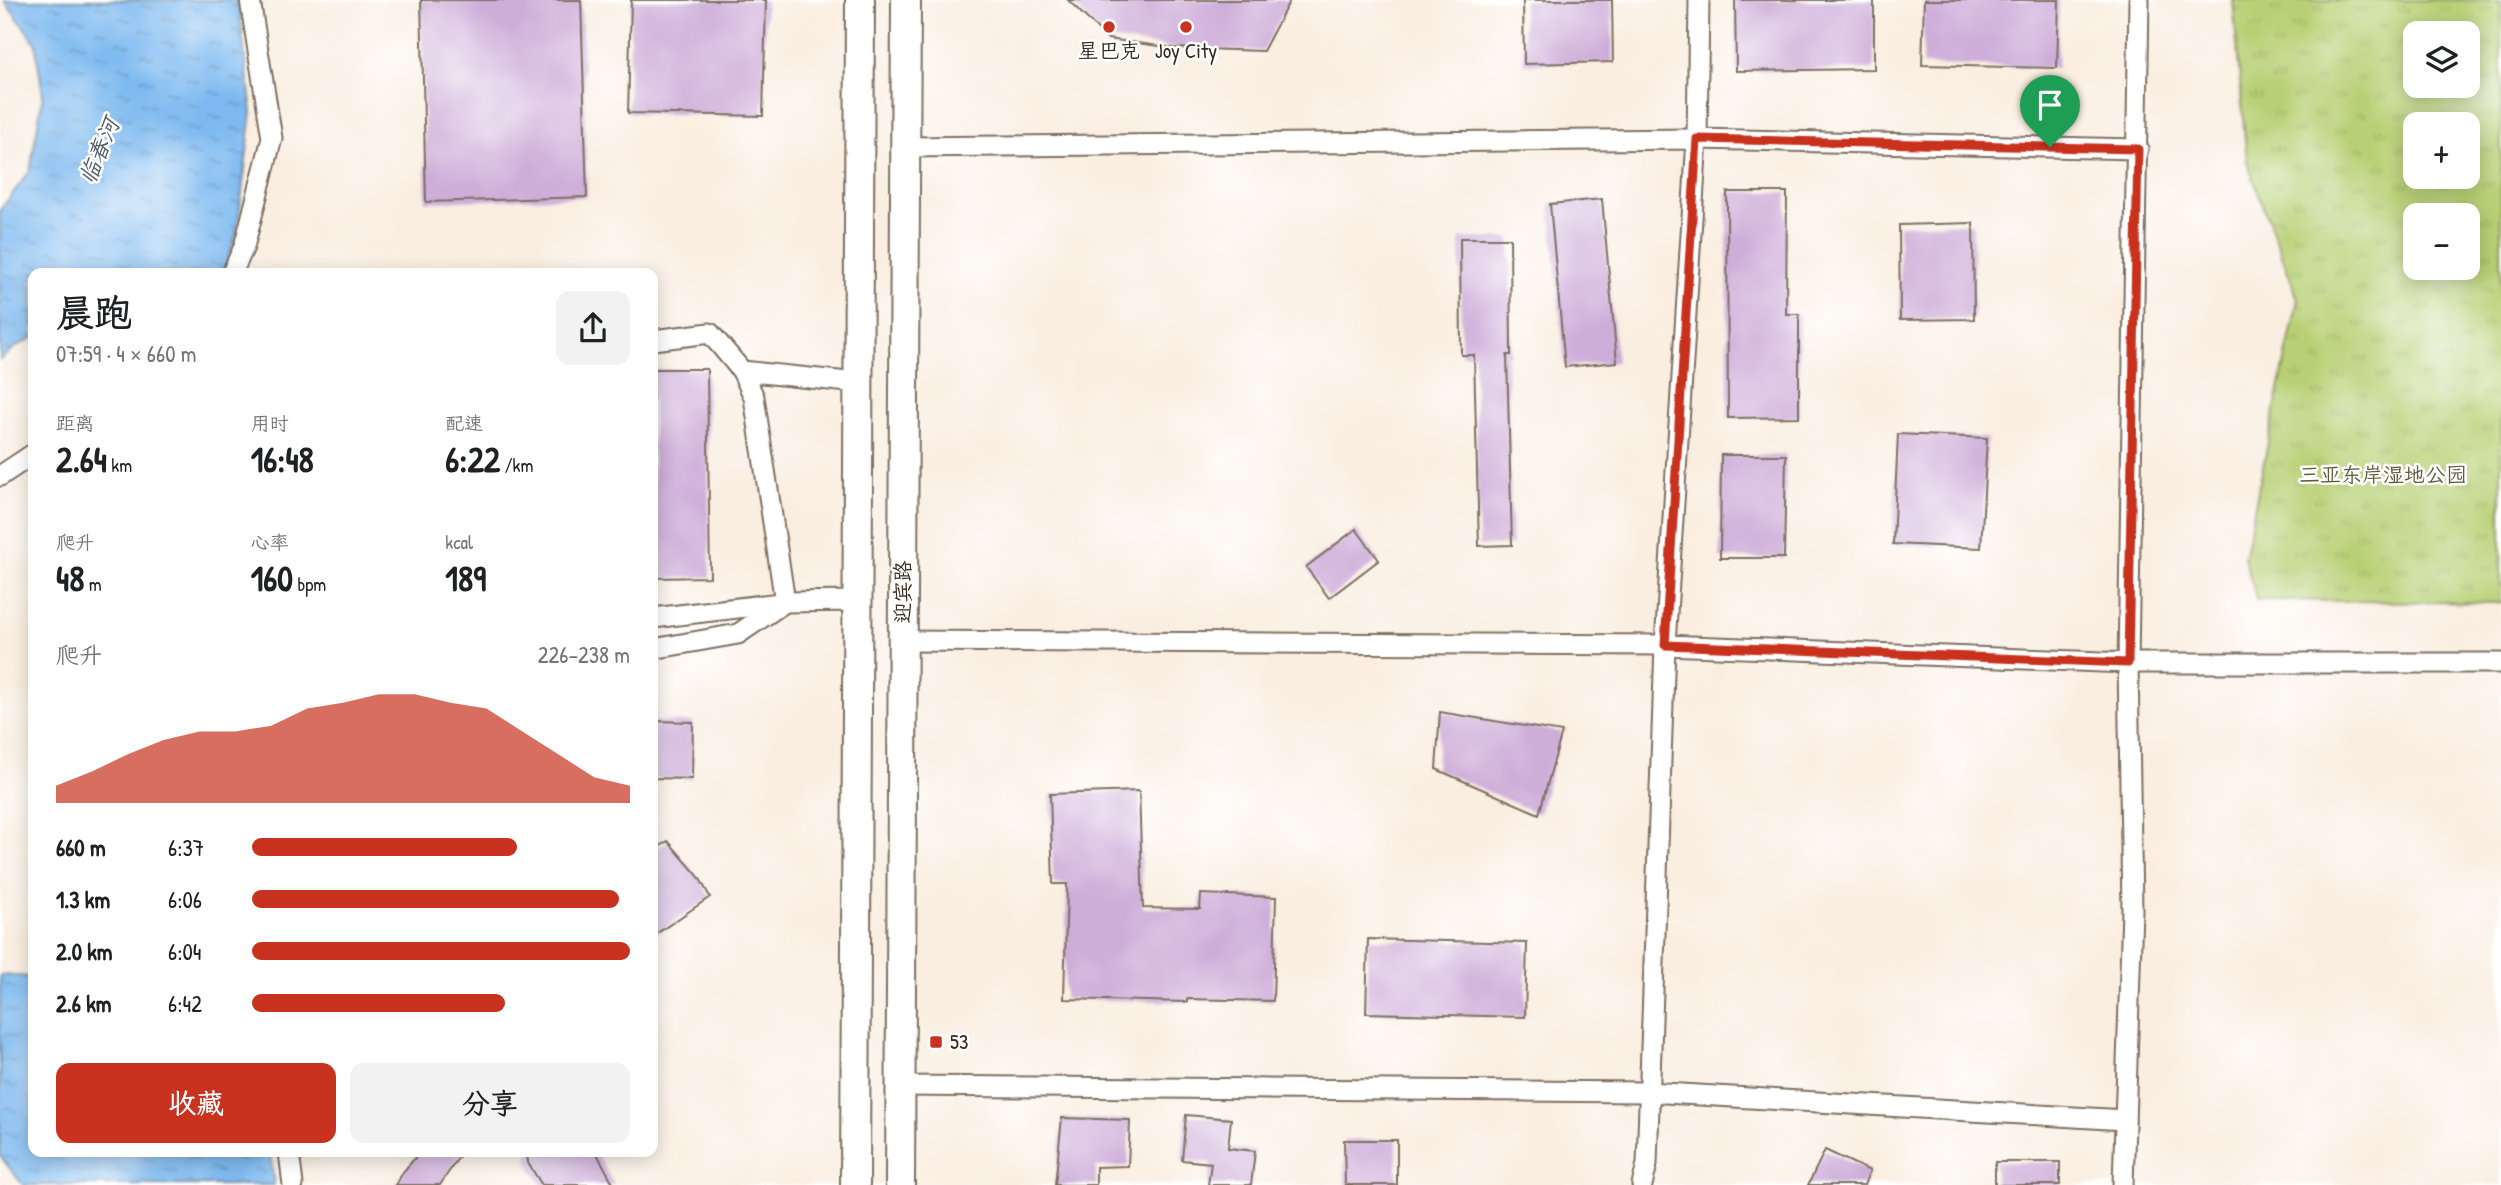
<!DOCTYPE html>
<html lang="zh">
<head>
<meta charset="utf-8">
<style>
  :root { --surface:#fff; --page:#f2f2f2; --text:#202124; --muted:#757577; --accent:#c8321e }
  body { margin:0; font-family:"Patrick Hand","LXGW WenKai TC",sans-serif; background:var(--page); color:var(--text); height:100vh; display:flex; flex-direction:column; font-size:26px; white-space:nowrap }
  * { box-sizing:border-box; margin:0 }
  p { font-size:23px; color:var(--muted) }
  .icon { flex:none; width:38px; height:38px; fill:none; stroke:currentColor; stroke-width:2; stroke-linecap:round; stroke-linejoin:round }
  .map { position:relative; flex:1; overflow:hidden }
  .drawer { position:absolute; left:28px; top:268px; width:630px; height:889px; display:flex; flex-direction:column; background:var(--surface); border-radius:14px; box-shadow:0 4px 18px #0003 }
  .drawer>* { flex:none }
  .controls { position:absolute; left:2403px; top:21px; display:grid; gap:14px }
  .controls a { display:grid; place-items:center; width:77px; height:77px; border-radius:14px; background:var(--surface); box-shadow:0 4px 18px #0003; font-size:35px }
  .pin { position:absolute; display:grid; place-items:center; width:60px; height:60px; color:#fff; margin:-72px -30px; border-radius:50% 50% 50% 0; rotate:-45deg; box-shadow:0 0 7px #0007 }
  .pin .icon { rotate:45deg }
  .round { display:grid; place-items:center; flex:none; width:74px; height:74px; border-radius:14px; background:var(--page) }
  .headline { display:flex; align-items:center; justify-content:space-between; height:119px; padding:0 28px }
  h1 { font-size:38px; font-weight:700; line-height:52px }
  .metrics { display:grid; grid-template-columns:repeat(3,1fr); gap:10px; height:119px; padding:7px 28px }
  .metrics div { display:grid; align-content:center }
  .metrics b { font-size:35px; font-weight:700 }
  .metrics small { font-size:19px; font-weight:400 }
  .metrics p { font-size:19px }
  .chart { height:196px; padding:14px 28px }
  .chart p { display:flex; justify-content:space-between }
  .chart svg { width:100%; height:126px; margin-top:7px; fill:var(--accent); opacity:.7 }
  .primary-button { display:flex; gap:14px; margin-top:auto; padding:14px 28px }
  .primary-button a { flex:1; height:80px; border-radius:14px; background:var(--accent); color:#fff; font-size:28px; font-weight:700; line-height:80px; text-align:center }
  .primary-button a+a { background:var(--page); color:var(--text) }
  ul { padding:0 28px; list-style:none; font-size:23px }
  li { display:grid; grid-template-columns:112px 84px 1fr; align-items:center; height:52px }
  li i { height:18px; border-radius:9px; background:var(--accent) }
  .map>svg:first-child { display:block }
  .park { fill:url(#park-tufts); stroke:#797d4a; stroke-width:2; fill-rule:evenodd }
  .water { fill:url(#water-ripples); stroke:#5c7287; stroke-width:2 }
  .building { fill:#ceadd9 }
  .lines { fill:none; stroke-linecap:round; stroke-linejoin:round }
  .minor-casing { stroke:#7e6f62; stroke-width:23 }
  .highway-casing { stroke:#7e6f62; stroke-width:32 }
  .minor { stroke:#fff; stroke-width:19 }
  .highway { stroke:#fff; stroke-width:28 }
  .route-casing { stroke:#fff; stroke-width:14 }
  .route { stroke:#c8321e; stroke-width:9 }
  .poi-dot { fill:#c8321e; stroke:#fff; stroke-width:2.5 }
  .labels { text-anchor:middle; stroke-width:5; stroke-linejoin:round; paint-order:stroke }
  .poi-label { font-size:21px; fill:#3b2a1e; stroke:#fff }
  .park-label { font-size:21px; fill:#605c38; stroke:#fff }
  .street-label { font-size:21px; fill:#3b2a1e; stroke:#fff }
  .water-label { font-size:23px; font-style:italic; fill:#525c68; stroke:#fff }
</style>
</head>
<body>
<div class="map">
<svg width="2501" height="1185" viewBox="0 0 2501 1185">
  <defs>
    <pattern id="park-tufts" width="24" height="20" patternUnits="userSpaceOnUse" patternTransform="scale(1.75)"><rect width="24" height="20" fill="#b7d075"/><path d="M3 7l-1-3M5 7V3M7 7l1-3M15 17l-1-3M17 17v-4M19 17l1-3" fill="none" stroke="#9eb365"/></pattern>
    <pattern id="water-ripples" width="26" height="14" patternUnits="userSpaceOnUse" patternTransform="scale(1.75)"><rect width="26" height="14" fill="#7db9f0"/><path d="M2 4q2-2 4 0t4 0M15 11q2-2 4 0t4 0" fill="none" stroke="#6897c2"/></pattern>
  </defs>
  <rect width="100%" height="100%" fill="#fff"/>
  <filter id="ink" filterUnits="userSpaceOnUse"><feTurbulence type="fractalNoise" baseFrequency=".0143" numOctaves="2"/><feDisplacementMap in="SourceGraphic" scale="14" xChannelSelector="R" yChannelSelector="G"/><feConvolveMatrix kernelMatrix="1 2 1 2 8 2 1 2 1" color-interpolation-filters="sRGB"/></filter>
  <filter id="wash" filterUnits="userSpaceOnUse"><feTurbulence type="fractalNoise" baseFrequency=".00686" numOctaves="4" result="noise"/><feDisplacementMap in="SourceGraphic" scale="28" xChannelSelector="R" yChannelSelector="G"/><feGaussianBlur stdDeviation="1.57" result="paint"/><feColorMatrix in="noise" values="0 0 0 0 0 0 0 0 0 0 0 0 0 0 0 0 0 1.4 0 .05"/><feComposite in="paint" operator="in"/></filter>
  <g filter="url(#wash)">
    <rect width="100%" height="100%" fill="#faeee0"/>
    <path class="park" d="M 2233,0 L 2501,0 L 2501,603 L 2257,600 L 2244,558 L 2298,299 L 2247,162 ZM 2415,33 L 2468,33 L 2468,86 L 2415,86 ZM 2415,124 L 2468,124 L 2468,177 L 2415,177 ZM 2415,215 L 2468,215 L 2468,268 L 2415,268 Z"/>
    <g class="water">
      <path d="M 4,0 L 238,0 L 252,112 L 237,232 L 223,273 L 33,273 L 33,338 L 17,346 L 0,360 L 0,210 L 30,171 L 43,95 L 35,42 Z"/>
      <path d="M 0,975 L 33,977 L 33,1152 L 270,1152 L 274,1185 L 23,1185 L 0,1156 Z"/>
    </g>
    <g id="blocks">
      <g class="building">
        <path d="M 421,0 L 581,0 L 587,197 L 426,202 Z"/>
        <path d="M 631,0 L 766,0 L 763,116 L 628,113 Z"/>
        <path d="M 1068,0 L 1290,0 L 1263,51 L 1174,48 L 1108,39 Z"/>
        <path d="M 1523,0 L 1612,0 L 1613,62 L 1524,64 Z"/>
        <path d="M 1735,0 L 1874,0 L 1874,69 L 1736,71 Z"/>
        <path d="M 1924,0 L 2059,0 L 2057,68 L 1922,65 Z"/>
        <path d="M 1727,192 L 1787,192 L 1786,314 L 1799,314 L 1799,417 L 1728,418 Z"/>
        <path d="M 1602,199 L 1617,362 L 1565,367 L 1550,204 Z"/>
        <path d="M 1973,223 L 1974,319 L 1900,320 L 1899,225 Z"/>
        <path d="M 1460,238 L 1510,238 L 1511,355 L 1507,355 L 1512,545 L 1479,546 L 1474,355 L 1461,355 Z"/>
        <path d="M 653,369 L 707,369 L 710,577 L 653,578 Z"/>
        <path d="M 1898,434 L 1987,438 L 1981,548 L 1893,544 Z"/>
        <path d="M 1721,455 L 1786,455 L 1784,558 L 1720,558 Z"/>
        <path d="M 1356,529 L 1379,560 L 1329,598 L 1306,567 Z"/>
        <path d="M 1440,712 L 1562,732 L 1539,814 L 1436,769 Z"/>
        <path d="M 653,721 L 693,722 L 692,779 L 653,778 Z"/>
        <path d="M 1139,791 L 1143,908 L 1200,909 L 1201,894 L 1276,897 L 1273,1001 L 1187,999 L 1187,1002 L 1064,999 L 1067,884 L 1053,884 L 1050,794 Z"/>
        <path d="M 668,841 L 699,877 L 710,897 L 653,936 L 653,851 Z"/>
        <path d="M 1368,939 L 1527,943 L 1525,1017 L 1366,1013 Z"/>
        <path d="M 1186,1115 L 1231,1119 L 1228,1148 L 1255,1151 L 1251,1185 L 1208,1185 L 1211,1163 L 1182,1160 Z"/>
        <path d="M 1062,1118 L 1130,1120 L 1128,1166 L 1096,1167 L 1096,1185 L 1055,1185 Z"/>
        <path d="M 1344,1140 L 1397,1140 L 1397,1185 L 1345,1185 Z"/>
        <path d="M 1825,1150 L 1870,1171 L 1864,1185 L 1808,1185 Z"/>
        <path d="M 420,1152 L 462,1152 L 440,1185 L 396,1185 L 403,1172 Z"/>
        <path d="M 527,1152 L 596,1152 L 614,1185 L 542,1185 L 528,1163 Z"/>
        <rect x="1995" y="1162" width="65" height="23"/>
      </g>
    </g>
  </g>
  <g filter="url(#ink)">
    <use href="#blocks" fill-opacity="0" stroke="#7e6f62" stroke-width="2"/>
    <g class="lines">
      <g class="minor-casing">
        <g id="minor">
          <path d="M 905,147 L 1697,139 L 2138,149"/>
          <path d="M 232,273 L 244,247 L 272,138 L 250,0"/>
          <path d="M 653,340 L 710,333 L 742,371 L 754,397 L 785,602 L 856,601"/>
          <path d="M 742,371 L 858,383"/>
          <path d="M 0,476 L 33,454"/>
          <path d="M 653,618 L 780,603"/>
          <path d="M 902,641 L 1665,645 L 2128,663 L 2501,663"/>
          <path d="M 653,649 L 738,634 L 785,602"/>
          <path d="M 900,1086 L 1648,1092 L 2125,1120"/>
          <path d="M 289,1152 L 293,1185"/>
          <path d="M 1642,1185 L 1647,1164 L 1665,645 L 1697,139 L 1699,0"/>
          <path d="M 2123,1185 L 2132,910 L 2128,663 L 2139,0"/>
        </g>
      </g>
      <g class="highway-casing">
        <g id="highway">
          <path d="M 855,1185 L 860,0"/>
          <path d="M 900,1185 L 906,0"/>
        </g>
      </g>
      <use href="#minor" class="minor"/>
      <use href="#highway" class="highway"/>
    </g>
  </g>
  <g class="lines" filter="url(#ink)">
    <g class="route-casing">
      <path id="route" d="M 1697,139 L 2138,149 L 2128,663 L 1665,645 Z"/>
    </g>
    <use href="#route" class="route"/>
  </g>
  <g class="poi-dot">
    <circle cx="1109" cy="27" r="7"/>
    <circle cx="1186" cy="27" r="7"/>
    <rect x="929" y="1035" width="14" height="14" rx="3.5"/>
  </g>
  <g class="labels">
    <g class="poi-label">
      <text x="1109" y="58">星巴克</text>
      <text x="1186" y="58">Joy City</text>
      <text x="950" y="1049" text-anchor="start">53</text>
    </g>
    <g class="park-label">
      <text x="2383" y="482">三亚东岸湿地公园</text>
    </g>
    <g class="street-label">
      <text transform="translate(903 592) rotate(-90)" y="7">迎宾路</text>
    </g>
    <g class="water-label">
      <text transform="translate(99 151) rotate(-67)" y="8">临春河</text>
    </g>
  </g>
</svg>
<div class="controls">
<a><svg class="icon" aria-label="layers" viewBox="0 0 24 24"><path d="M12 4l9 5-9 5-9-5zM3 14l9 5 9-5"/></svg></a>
<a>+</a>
<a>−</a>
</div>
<div class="pin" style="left:2050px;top:147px;background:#1e9e55"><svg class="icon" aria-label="arrive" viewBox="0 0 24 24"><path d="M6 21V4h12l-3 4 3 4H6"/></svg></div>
<section class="drawer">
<div class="headline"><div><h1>晨跑</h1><p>07:59 · 4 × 660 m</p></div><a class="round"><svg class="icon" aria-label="share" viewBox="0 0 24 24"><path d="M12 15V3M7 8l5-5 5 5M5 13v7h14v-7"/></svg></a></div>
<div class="metrics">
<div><p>距离</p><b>2.64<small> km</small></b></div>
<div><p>用时</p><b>16:48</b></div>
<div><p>配速</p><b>6:22<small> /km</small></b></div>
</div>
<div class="metrics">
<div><p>爬升</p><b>48<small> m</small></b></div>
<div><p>心率</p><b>160<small> bpm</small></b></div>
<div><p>kcal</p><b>189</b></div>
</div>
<div class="chart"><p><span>爬升</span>226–238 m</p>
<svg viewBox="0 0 160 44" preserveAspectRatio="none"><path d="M0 44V38L10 33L20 27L30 22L40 19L50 19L60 17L70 11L80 9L90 6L100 6L110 9L120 11L130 19L140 27L150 35L160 38V44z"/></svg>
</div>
<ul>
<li><b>660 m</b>6:37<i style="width:70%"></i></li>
<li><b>1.3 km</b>6:06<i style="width:97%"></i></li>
<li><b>2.0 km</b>6:04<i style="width:100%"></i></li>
<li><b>2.6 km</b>6:42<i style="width:67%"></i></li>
</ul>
<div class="primary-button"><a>收藏</a><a>分享</a></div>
</section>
</div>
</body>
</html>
